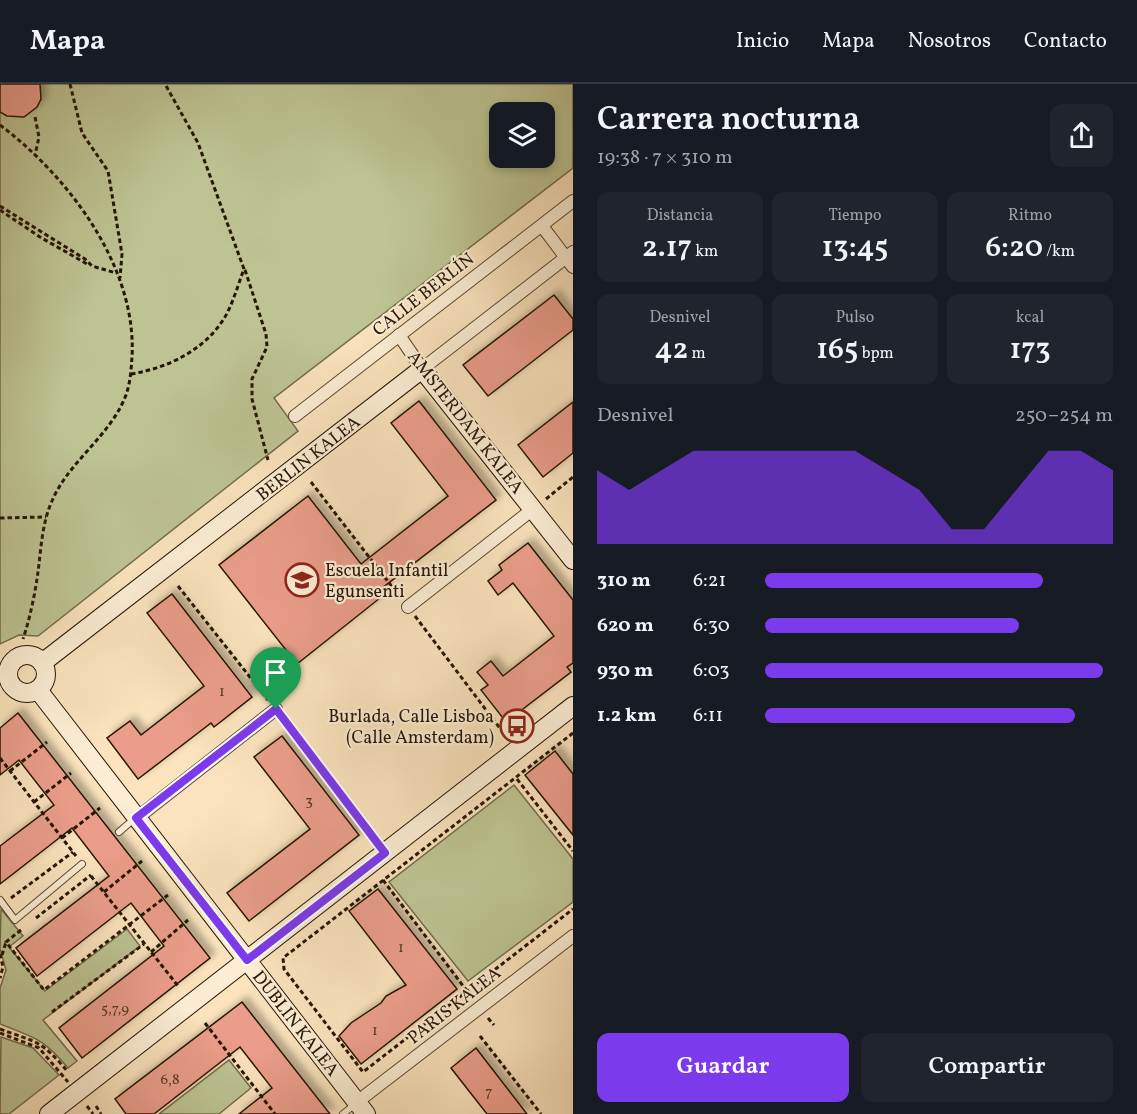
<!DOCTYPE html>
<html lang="es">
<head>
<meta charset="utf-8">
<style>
  :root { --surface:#171b24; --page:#20242c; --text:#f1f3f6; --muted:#9ea1a6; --line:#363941; --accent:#7c3aed }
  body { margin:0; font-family:Vollkorn,serif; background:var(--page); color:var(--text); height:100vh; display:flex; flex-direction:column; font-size:22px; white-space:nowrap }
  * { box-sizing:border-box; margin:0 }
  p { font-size:20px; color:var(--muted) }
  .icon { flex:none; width:33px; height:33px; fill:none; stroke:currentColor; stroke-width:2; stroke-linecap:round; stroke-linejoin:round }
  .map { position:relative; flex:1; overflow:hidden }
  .sheet { display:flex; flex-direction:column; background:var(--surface); width:564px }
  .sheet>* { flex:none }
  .fabs { position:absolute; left:489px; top:18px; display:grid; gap:12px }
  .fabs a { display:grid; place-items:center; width:66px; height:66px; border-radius:12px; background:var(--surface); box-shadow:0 3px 9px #0003; font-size:30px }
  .pin { position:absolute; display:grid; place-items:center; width:51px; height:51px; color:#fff; margin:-62px -26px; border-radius:50% 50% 50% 0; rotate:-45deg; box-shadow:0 0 6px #0007 }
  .pin .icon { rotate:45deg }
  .round { display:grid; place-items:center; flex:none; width:63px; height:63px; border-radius:12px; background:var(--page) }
  .headline { display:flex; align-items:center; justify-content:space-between; height:102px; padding:0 24px }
  h1 { font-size:33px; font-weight:600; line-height:45px }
  .stats { display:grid; grid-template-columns:repeat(3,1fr); gap:9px; height:102px; padding:6px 24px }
  .stats div { display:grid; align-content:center; border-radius:12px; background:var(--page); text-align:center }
  .stats b { font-size:30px; font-weight:600 }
  .stats small { font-size:16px; font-weight:400 }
  .stats p { font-size:16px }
  .chart { height:168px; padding:12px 24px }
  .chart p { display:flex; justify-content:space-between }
  .chart svg { width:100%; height:108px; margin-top:6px; fill:var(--accent); opacity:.7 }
  .cta { display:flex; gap:12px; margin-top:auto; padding:12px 24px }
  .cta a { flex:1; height:69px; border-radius:12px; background:var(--accent); color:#fff; font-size:24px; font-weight:600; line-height:69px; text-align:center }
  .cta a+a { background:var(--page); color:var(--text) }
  ul { padding:0 24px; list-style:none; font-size:20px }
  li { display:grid; grid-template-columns:96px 72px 1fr; align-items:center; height:45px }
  li i { height:15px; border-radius:8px; background:var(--accent) }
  header { display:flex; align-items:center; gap:36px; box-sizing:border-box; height:84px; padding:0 30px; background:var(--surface); border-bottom:2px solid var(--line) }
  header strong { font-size:28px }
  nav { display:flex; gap:33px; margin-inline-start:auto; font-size:21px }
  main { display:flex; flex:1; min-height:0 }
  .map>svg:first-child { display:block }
  .green { fill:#bdc492; stroke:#726c4c; stroke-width:1.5; fill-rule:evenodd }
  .building { fill:#ea9d8a; stroke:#261505; stroke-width:1.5; filter:url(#shadow) }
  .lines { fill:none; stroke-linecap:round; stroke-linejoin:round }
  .lane-casing { stroke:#5b4833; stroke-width:8 }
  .street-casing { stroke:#5b4833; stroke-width:14 }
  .secondary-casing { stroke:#261505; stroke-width:20 }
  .path { stroke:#261505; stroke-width:3; stroke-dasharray:4.5 3; stroke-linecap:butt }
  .lane { stroke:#fcedd4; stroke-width:6 }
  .street { stroke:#fcedd4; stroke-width:12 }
  .secondary { stroke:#fcedd4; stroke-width:18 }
  .route-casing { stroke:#fff; stroke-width:12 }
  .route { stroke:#7c3aed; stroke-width:8 }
  .labels { text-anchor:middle; stroke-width:4.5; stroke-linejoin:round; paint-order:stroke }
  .number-label { font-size:15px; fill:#573726 }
  .street-label { font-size:18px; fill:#261505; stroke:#fcedd4 }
  .poi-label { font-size:18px; fill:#261505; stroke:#fcedd4; text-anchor:start }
</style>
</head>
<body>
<header>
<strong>Mapa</strong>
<nav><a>Inicio</a><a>Mapa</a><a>Nosotros</a><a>Contacto</a></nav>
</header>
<main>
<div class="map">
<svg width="573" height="1030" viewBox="0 0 573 1030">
  <defs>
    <filter id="shadow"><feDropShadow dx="5.5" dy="-5.5" stdDeviation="3" flood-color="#0004"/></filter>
  </defs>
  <rect width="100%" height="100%" fill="#fae3bd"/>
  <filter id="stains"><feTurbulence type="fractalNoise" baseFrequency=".00333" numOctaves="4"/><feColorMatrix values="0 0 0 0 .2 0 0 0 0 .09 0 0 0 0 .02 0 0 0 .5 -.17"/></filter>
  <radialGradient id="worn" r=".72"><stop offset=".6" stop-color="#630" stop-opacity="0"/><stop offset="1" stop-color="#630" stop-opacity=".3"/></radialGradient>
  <g class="green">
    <path d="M 0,0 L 573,0 L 573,84 L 274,314 L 298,347 L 38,552 L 19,551 L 0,560 ZM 500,28 L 544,28 L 544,74 L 500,74 Z"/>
    <path d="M 514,701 L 573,775 L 573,818 L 468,897 L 389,798 Z"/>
    <path d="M 1,825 L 23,852 L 9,863 L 45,907 L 127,845 L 140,862 L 43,936 L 77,977 L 68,984 C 43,954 35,954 0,940 L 0,904 L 6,886 L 0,865 Z"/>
    <path d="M 1,953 L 33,964 L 59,991 L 9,1030 L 0,1030 Z"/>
    <path d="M 229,976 L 251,1004 L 219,1030 L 159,1030 Z"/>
  </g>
  <g class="building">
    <path d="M 0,0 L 40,0 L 41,15 L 37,23 L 24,33 L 7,32 L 0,28 Z"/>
    <path d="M 554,211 L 573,235 L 573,246 L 488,312 L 463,281 Z"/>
    <path d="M 419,317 L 496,416 L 381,505 L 385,510 L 297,580 L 219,481 L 308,412 L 361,480 L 448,412 L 391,339 Z"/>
    <path d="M 573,318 L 573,369 L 543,393 L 518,361 Z"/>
    <path d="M 528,459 L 573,516 L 573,579 L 567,583 L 571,588 L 506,638 L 481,606 L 488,601 L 477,588 L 491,577 L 503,592 L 554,552 L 513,499 L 498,511 L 488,497 L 502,486 L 499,481 Z"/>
    <path d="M 172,510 L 252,613 L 214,643 L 211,639 L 138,695 L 107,654 L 130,637 L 141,651 L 204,602 L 147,529 Z"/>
    <path d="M 18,629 L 210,874 L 82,974 L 59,944 L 164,862 L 131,819 L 37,892 L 16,864 L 109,792 L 72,744 L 0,800 L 0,762 L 54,721 L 19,676 L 0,691 L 0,644 Z"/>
    <path d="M 282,652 L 359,751 L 249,837 L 227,809 L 310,745 L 254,673 Z"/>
    <path d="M 555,667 L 573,690 L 573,751 L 525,691 Z"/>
    <path d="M 378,805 L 457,905 L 361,980 L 339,952 L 351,939 L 381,919 L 386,912 L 406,901 L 349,827 Z"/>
    <path d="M 242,918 L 330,1030 L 239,1030 L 272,1004 L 240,963 L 154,1030 L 126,1030 L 115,1015 Z"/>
    <path d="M 476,964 L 527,1030 L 487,1030 L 451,984 Z"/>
  </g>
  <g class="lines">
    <g class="lane-casing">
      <g id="lane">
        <path d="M 119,748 L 134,735"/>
        <path d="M 0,816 L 15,836 L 82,780"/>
        <path d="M 343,1030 L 354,1021"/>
      </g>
    </g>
    <g class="street-casing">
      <g id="street">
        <path d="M 542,142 L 573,183"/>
        <path d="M 399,251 L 422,285 L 573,168"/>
        <path d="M 295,332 L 573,117"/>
        <path d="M 408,523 L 533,425"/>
        <path d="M 137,734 L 276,625"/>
        <path d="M 357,1018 L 573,852"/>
      </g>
    </g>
    <g class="secondary-casing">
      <g id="secondary">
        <circle cx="27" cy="590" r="19"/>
        <path d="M 42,579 L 422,285 L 573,476"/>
        <path d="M 38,606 L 366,1030"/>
        <path d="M 49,1030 L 573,622"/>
      </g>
    </g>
    <g class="path">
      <path d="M 70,0 L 82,49 L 108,87 L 122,170 L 120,194"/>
      <path d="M 35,33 L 39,53 L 35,71"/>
      <path d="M 0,41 C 69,93 137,183 132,273 C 131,288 130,304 123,318 C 106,355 68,379 52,417 C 42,439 41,465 38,488 C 35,510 30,534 23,555"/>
      <path d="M 0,122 L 85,175 L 92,182 L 116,189"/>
      <path d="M 0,126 L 40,153 L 87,180"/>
      <path d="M 245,186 L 266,250 L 267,263 L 252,295 L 252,315 L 268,376"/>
      <path d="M 131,290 C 168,284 205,266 225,233 C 233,219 238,201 244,185 L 198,59 L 165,0"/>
      <path d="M 311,398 L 400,513"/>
      <path d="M 546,415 L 573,393"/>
      <path d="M 0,434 L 46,433"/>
      <path d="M 178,502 L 268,616"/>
      <path d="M 415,532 L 505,651"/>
      <path d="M 283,635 L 376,756"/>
      <path d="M 573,649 L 283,874 L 284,885 L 363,988 L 573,825"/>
      <path d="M 0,674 L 76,772"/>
      <path d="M 10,687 L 47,658"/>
      <path d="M 517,695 L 573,767"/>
      <path d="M 34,718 L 71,689"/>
      <path d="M 62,754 L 100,724"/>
      <path d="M 91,792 L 178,902"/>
      <path d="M 383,796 L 473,915"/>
      <path d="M 104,808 L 142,777"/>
      <path d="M 11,814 L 73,768"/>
      <path d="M 36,834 L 91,791"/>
      <path d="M 21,846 L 6,858 L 44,906 L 168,811"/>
      <path d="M 151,868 L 188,836"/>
      <path d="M 0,870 L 3,883 L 0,894"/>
      <path d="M 2,871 L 6,858"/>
      <path d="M 52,928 L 144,860"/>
      <path d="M 488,934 L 494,941"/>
      <path d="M 205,939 L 275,1030"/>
      <path d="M 0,945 C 38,959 41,956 68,988"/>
      <path d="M 0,949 L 39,964 L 68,998"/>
      <path d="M 480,952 L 541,1030"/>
      <path d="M 87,1022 L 93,1030"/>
      <path d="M 96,1022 L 101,1030"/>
    </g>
    <use href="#lane" class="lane"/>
    <use href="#street" class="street"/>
    <use href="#secondary" class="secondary"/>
  </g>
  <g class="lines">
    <g class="route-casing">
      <path id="route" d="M 276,625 L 385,769 L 247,876 L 136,734 Z"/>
    </g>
    <use href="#route" class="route"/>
  </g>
  <defs>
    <g id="school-ring" transform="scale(1.725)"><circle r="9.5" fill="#fcedd4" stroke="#8f2418" stroke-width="1.5"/><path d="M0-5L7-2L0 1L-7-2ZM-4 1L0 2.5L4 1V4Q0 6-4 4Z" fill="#8f2418"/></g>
    <g id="bus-ring" transform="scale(1.725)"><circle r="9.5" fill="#fcedd4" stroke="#8f2418" stroke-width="1.5"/><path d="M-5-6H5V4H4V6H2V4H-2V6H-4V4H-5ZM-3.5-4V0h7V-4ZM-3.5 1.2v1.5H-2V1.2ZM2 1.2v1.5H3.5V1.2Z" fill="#8f2418"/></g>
  </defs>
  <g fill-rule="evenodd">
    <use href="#school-ring" x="302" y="496"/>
    <use href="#bus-ring" x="517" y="642"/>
  </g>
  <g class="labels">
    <g class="number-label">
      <text x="222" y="612">1</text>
      <text x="309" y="721">3</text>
      <text x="401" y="868">1</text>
      <text x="115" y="929">5,7,9</text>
      <text x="375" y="951">1</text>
      <text x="170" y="1000">6,8</text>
      <text x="489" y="1012">7</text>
    </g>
    <g class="street-label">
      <text transform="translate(423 210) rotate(-38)" y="6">CALLE BERLÍN</text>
      <text transform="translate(466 338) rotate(52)" y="6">AMSTERDAM KALEA</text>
      <text transform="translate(308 374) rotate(-38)" y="6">BERLIN KALEA</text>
      <text transform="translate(454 921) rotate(-38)" y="6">PARIS KALEA</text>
      <text transform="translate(296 939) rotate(52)" y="6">DUBLIN KALEA</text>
    </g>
    <g class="poi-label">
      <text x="325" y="492">Escuela Infantil<tspan x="325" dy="21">Egunsenti</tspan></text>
      <text x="494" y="638" text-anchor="end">Burlada, Calle Lisboa<tspan x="494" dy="21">(Calle Amsterdam)</tspan></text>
    </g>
  </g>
  <rect width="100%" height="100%" filter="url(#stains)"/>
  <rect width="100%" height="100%" fill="url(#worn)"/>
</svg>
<div class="fabs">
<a><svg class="icon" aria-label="layers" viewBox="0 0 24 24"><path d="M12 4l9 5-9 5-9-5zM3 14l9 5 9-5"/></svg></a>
</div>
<div class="pin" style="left:276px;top:625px;background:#1e9e55"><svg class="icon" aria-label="arrive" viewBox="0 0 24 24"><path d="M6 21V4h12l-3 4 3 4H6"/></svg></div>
</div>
<section class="sheet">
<div class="headline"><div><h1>Carrera nocturna</h1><p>19:38 · 7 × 310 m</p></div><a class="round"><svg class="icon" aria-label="share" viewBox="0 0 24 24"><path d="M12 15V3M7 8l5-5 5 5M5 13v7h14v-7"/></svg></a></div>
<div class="stats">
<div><p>Distancia</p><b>2.17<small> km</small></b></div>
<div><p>Tiempo</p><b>13:45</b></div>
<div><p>Ritmo</p><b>6:20<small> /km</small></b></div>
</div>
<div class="stats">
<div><p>Desnivel</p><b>42<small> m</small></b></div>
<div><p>Pulso</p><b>165<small> bpm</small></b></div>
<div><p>kcal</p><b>173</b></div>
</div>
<div class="chart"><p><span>Desnivel</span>250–254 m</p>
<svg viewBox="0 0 160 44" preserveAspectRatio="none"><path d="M0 44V14L10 22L20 14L30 6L40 6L50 6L60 6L70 6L80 6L90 14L100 22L110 38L120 38L130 22L140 6L150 6L160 14V44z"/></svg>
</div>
<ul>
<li><b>310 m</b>6:21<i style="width:80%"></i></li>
<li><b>620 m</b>6:30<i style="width:73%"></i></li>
<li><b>930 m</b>6:03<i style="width:97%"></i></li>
<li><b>1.2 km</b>6:11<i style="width:89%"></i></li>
</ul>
<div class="cta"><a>Guardar</a><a>Compartir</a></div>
</section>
</main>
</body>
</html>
